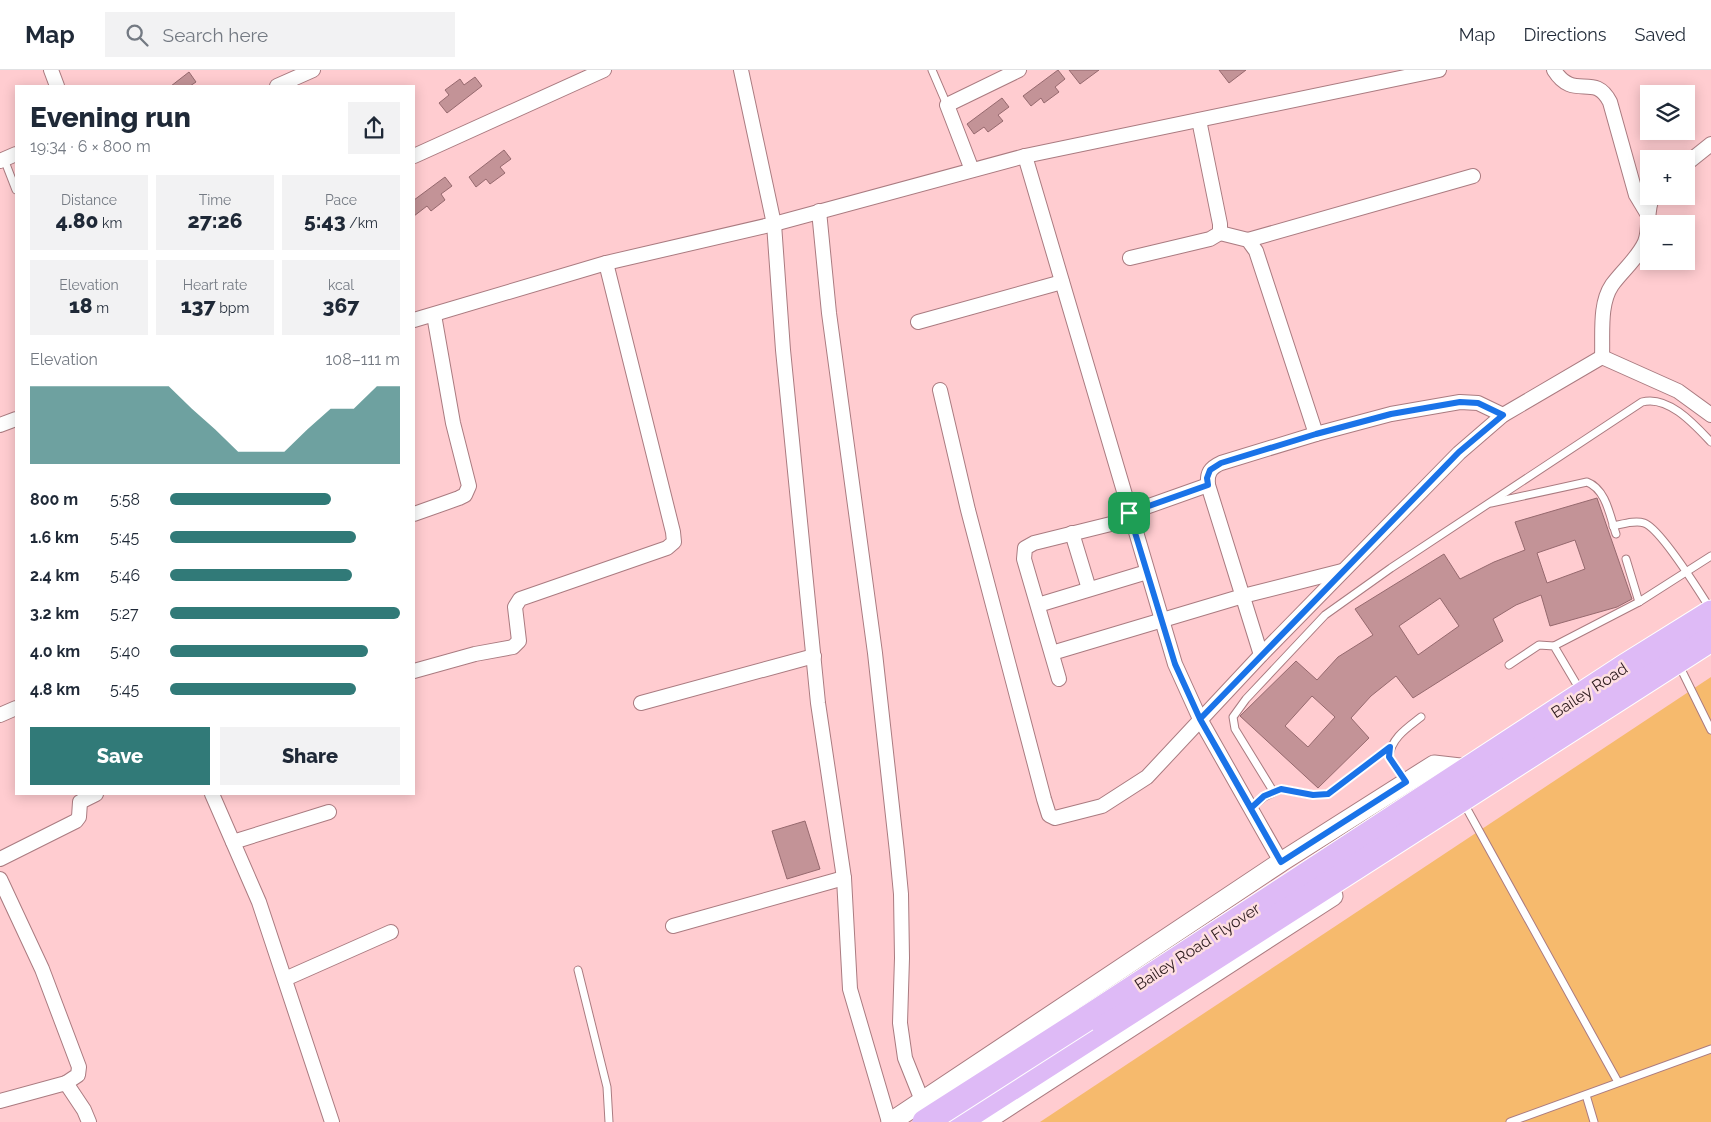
<!DOCTYPE html>
<html lang="en">
<head>
<meta charset="utf-8">
<style>
  :root { --surface:#fff; --page:#f2f2f3; --text:#1f2937; --muted:#747a83; --line:#e0e1e3; --accent:#317a78 }
  body { margin:0; font-family:Raleway,sans-serif; background:var(--page); color:var(--text); height:100vh; display:flex; flex-direction:column; font-size:19px; white-space:nowrap }
  * { box-sizing:border-box; margin:0 }
  p { font-size:16px; color:var(--muted) }
  .icon { flex:none; width:28px; height:28px; fill:none; stroke:currentColor; stroke-width:2; stroke-linecap:round; stroke-linejoin:round }
  .map { position:relative; flex:1; overflow:hidden }
  .sheet { position:absolute; left:15px; top:15px; width:400px; height:710px; display:flex; flex-direction:column; background:var(--surface); border-radius:0px; box-shadow:0 2px 12px #0003 }
  .sheet>* { flex:none }
  .tools { position:absolute; left:1640px; top:15px; display:grid; gap:10px }
  .tools a { display:grid; place-items:center; width:55px; height:55px; border-radius:0px; background:var(--surface); box-shadow:0 2px 12px #0003; font-size:25px }
  .pin { position:absolute; display:grid; place-items:center; width:42px; height:42px; color:#fff; margin:-21px; border-radius:10px; box-shadow:0 2px 8px #0006 }
  .round { display:grid; place-items:center; flex:none; width:52px; height:52px; border-radius:0px; background:var(--page) }
  .overview { display:flex; align-items:center; justify-content:space-between; height:85px; padding:0 15px }
  h1 { font-size:28px; font-weight:800; line-height:38px }
  .stats { display:grid; grid-template-columns:repeat(3,1fr); gap:8px; height:85px; padding:5px 15px }
  .stats div { display:grid; align-content:center; border-radius:0px; background:var(--page); text-align:center }
  .stats b { font-size:21px; font-weight:800 }
  .stats small { font-size:14px; font-weight:400 }
  .stats p { font-size:14px }
  .chart { height:140px; padding:10px 15px }
  .chart p { display:flex; justify-content:space-between }
  .chart svg { width:100%; height:90px; margin-top:5px; fill:var(--accent); opacity:.7 }
  .cta { display:flex; gap:10px; margin-top:auto; padding:10px 15px }
  .cta a { flex:1; height:58px; border-radius:0px; background:var(--accent); color:#fff; font-size:20px; font-weight:800; line-height:58px; text-align:center }
  .cta a+a { background:var(--page); color:var(--text) }
  ul { padding:0 15px; list-style:none; font-size:16px }
  li { display:grid; grid-template-columns:80px 60px 1fr; align-items:center; height:38px }
  li i { height:12px; border-radius:6px; background:var(--accent) }
  header { display:flex; align-items:center; gap:30px; box-sizing:border-box; height:70px; padding:0 25px; background:var(--surface); border-bottom:1px solid var(--line) }
  header strong { font-size:24px }
  nav { display:flex; gap:28px; margin-inline-start:auto; font-size:18px }
  .search { width:350px; height:45px; background:var(--page); display:flex; align-items:center; gap:12px; box-sizing:border-box; padding:0 18px; border-radius:0px; color:var(--muted); font-size:19px }
  .map>svg:first-child { display:block }
  .green { fill:#f6ba6d }
  .building { fill:#c39397; stroke:#96696e; fill-rule:evenodd }
  .lines { fill:none; stroke-linecap:round; stroke-linejoin:round }
  .lane-casing { stroke:#aa7b80; stroke-width:9 }
  .street-casing { stroke:#aa7b80; stroke-width:16 }
  .secondary-casing { stroke:#aa7b80; stroke-width:21 }
  .highway-casing { stroke:#fff; stroke-width:27 }
  .lane { stroke:#fff; stroke-width:7 }
  .street { stroke:#fff; stroke-width:14 }
  .secondary { stroke:#fff; stroke-width:19 }
  .highway { stroke:#debaf6; stroke-width:25 }
  .highway-bridge-casing { stroke:#fff; stroke-width:27; stroke-linecap:butt }
  .highway-bridge { stroke:#debaf6; stroke-width:25 }
  .route-casing { stroke:#fff; stroke-width:10 }
  .route { stroke:#1a73e8; stroke-width:6 }
  .labels { text-anchor:middle; stroke-width:5; stroke-linejoin:round; paint-order:stroke }
  .street-label { font-size:16px; fill:#2c1a1c; stroke:#fedfe2 }
</style>
</head>
<body>
<header>
<strong>Map</strong>
<div class="search"><svg class="icon" aria-label="search" viewBox="0 0 24 24"><circle cx="10" cy="10" r="6"/><path d="M15 15l6 6"/></svg>Search here</div>
<nav><a>Map</a><a>Directions</a><a>Saved</a></nav>
</header>
<div class="map">
<svg width="1711" height="1052" viewBox="0 0 1711 1052">
  <rect width="100%" height="100%" fill="#ffccd0"/>
  <path class="green" d="M 1711,607 L 1711,1052 L 1040,1052 Z"/>
  <g class="building">
    <path d="M 1058,0 L 1065,9 L 1055,17 L 1059,22 L 1044,33 L 1041,28 L 1031,36 L 1023,26 Z"/>
    <path d="M 1069,0 L 1099,0 L 1080,14 Z"/>
    <path d="M 1219,0 L 1246,0 L 1229,13 Z"/>
    <path d="M 189,2 L 196,12 L 190,16 L 171,16 Z"/>
    <path d="M 475,7 L 482,16 L 447,43 L 439,33 L 449,25 L 445,20 L 460,9 L 464,15 Z"/>
    <path d="M 1002,28 L 1009,37 L 998,45 L 1003,51 L 988,62 L 984,57 L 974,64 L 967,54 Z"/>
    <path d="M 504,80 L 511,89 L 500,97 L 505,103 L 490,114 L 486,109 L 476,117 L 469,107 Z"/>
    <path d="M 445,107 L 452,116 L 441,124 L 445,130 L 431,141 L 427,136 L 414,146 L 414,130 Z"/>
    <path d="M 1597,428 L 1632,529 L 1617,537 L 1550,556 L 1541,525 L 1516,535 L 1493,549 L 1503,571 L 1413,628 L 1396,606 L 1371,626 L 1351,648 L 1369,668 L 1318,718 L 1240,646 L 1296,591 L 1317,610 L 1338,587 L 1373,565 L 1355,539 L 1444,484 L 1460,509 L 1494,492 L 1525,480 L 1515,452 ZM 1575,470 L 1585,499 L 1547,513 L 1537,483 ZM 1440,528 L 1459,556 L 1418,585 L 1399,556 ZM 1312,626 L 1335,647 L 1308,677 L 1285,656 Z"/>
    <path d="M 805,751 L 820,799 L 787,809 L 772,761 Z"/>
  </g>
  <g class="lines">
    <g class="lane-casing">
      <g id="lane">
        <path d="M 932,0 L 947,35"/>
        <path d="M 4,89 L 16,120"/>
        <path d="M 1491,433 L 1587,412 C 1606,419 1610,446 1616,464"/>
        <path d="M 1613,456 C 1623,454 1635,450 1644,453 C 1660,458 1701,524 1711,540"/>
        <path d="M 1626,489 L 1639,532"/>
        <path d="M 1554,576 L 1639,532 L 1711,486"/>
        <path d="M 1509,595 L 1539,575 L 1554,576 L 1580,620"/>
        <path d="M 1679,595 L 1711,660"/>
        <path d="M 1406,712 L 1389,687 C 1391,668 1407,658 1421,647"/>
        <path d="M 1273,721 L 1235,659 L 1233,647 L 1246,629 L 1325,545 L 1391,498 L 1642,332 C 1668,325 1694,354 1711,372"/>
        <path d="M 1251,738 L 1264,727 L 1281,719 L 1313,725 L 1328,724 L 1390,677"/>
        <path d="M 1467,739 L 1618,1012"/>
        <path d="M 578,900 L 607,1017 L 609,1052"/>
        <path d="M 1586,1025 L 1594,1052"/>
        <path d="M 1510,1052 L 1711,979"/>
      </g>
    </g>
    <g class="street-casing">
      <g id="street">
        <path d="M 51,0 L 57,16"/>
        <path d="M 741,0 L 774,154 L 783,280 L 818,633 L 844,808 L 850,919 L 889,1052"/>
        <path d="M 1554,0 C 1574,32 1594,1 1610,32 L 1636,125 L 1648,145"/>
        <path d="M 277,16 L 313,0"/>
        <path d="M 414,86 L 604,0"/>
        <path d="M 1025,86 L 1175,594 L 1200,649 L 1281,792"/>
        <path d="M 0,91 L 16,84"/>
        <path d="M 1686,94 L 1711,74"/>
        <path d="M 972,100 L 947,35 L 1019,0"/>
        <path d="M 819,141 L 829,243 L 875,583 L 897,782 L 901,824 L 902,888 L 900,953 L 905,988 L 925,1038"/>
        <path d="M 1220,163 L 1248,170 L 1256,181 L 1316,364"/>
        <path d="M 1248,170 L 1473,106"/>
        <path d="M 1130,188 L 1210,169 L 1220,163 L 1220,154 L 1199,50"/>
        <path d="M 414,250 L 606,193 L 774,154 L 1025,86 L 1439,0"/>
        <path d="M 918,252 L 1062,212"/>
        <path d="M 1602,287 C 1603,264 1599,234 1612,215 C 1623,200 1638,188 1645,172 C 1651,157 1645,141 1653,126"/>
        <path d="M 940,320 L 968,440 L 1044,729 L 1049,745 L 1055,748 L 1102,736 L 1147,707 L 1261,585 L 1459,383 L 1503,345 L 1602,287 L 1678,321 L 1711,345"/>
        <path d="M 0,355 L 16,349"/>
        <path d="M 1129,443 L 1208,415"/>
        <path d="M 414,444 L 459,428 L 465,425 L 469,416 L 453,353 L 434,245"/>
        <path d="M 1072,463 L 1089,519"/>
        <path d="M 1038,535 L 1147,502"/>
        <path d="M 1052,583 L 1243,526 L 1342,501"/>
        <path d="M 1261,585 L 1208,415 C 1207,403 1210,398 1221,393 L 1316,364 L 1391,344 L 1460,332 L 1478,333 L 1503,345"/>
        <path d="M 414,601 L 475,584 L 513,577 L 519,571 L 515,537 L 520,529 L 667,478 L 674,472 L 673,462 L 606,193"/>
        <path d="M 1059,609 L 1024,489 L 1025,478 L 1034,473 L 1131,449"/>
        <path d="M 641,633 L 814,586"/>
        <path d="M 0,645 L 16,638"/>
        <path d="M 212,724 L 259,832 L 332,1052"/>
        <path d="M 233,772 L 329,742"/>
        <path d="M 0,789 L 76,751 L 79,747 L 80,732 L 96,724"/>
        <path d="M 0,809 L 42,899 L 79,997 L 78,1005 L 66,1013"/>
        <path d="M 673,856 L 844,808"/>
        <path d="M 285,909 L 391,862"/>
        <path d="M 0,1031 L 66,1013 L 84,1040 L 89,1052"/>
      </g>
    </g>
    <g class="secondary-casing">
      <g id="secondary">
        <path d="M 891,1052 L 1281,792 L 1434,695 L 1469,699"/>
        <path d="M 984,1052 L 1333,826"/>
      </g>
    </g>
    <g class="highway-casing">
      <g id="highway">
        <path d="M 1086,949 L 1626,596 L 1711,543"/>
        <path d="M 958,1052 L 1711,569"/>
      </g>
    </g>
    <use href="#lane" class="lane"/>
    <use href="#street" class="street"/>
    <use href="#secondary" class="secondary"/>
    <use href="#highway" class="highway"/>
    <g class="highway-bridge-casing">
      <path id="highway-bridge" d="M 925,1052 L 1086,949"/>
    </g>
    <use href="#highway-bridge" class="highway-bridge"/>
  </g>
  <g class="lines">
    <g class="route-casing">
      <path id="route" d="M 1129,443 L 1175,594 L 1200,649 L 1281,792 L 1406,712 L 1389,687 L 1390,677 L 1328,724 L 1313,725 L 1281,719 L 1264,726 L 1251,738 L 1200,649 L 1459,382 L 1503,345 L 1478,333 L 1460,332 L 1391,344 L 1316,364 L 1221,393 L 1210,400 L 1207,408 L 1208,415 L 1129,443"/>
    </g>
    <use href="#route" class="route"/>
  </g>
  <g class="labels">
    <g class="street-label">
      <text transform="translate(1589 620) rotate(-33)" y="6">Bailey Road</text>
      <text transform="translate(1197 876) rotate(-33)" y="6">Bailey Road Flyover</text>
    </g>
  </g>
</svg>
<div class="tools">
<a><svg class="icon" aria-label="layers" viewBox="0 0 24 24"><path d="M12 4l9 5-9 5-9-5zM3 14l9 5 9-5"/></svg></a>
<a>+</a>
<a>−</a>
</div>
<div class="pin" style="left:1129px;top:443px;background:#1e9e55"><svg class="icon" aria-label="arrive" viewBox="0 0 24 24"><path d="M6 21V4h12l-3 4 3 4H6"/></svg></div>
<section class="sheet">
<div class="overview"><div><h1>Evening run</h1><p>19:34 · 6 × 800 m</p></div><a class="round"><svg class="icon" aria-label="share" viewBox="0 0 24 24"><path d="M12 15V3M7 8l5-5 5 5M5 13v7h14v-7"/></svg></a></div>
<div class="stats">
<div><p>Distance</p><b>4.80<small> km</small></b></div>
<div><p>Time</p><b>27:26</b></div>
<div><p>Pace</p><b>5:43<small> /km</small></b></div>
</div>
<div class="stats">
<div><p>Elevation</p><b>18<small> m</small></b></div>
<div><p>Heart rate</p><b>137<small> bpm</small></b></div>
<div><p>kcal</p><b>367</b></div>
</div>
<div class="chart"><p><span>Elevation</span>108–111 m</p>
<svg viewBox="0 0 160 44" preserveAspectRatio="none"><path d="M0 44V6L10 6L20 6L30 6L40 6L50 6L60 6L70 17L80 27L90 38L100 38L110 38L120 27L130 17L140 17L150 6L160 6V44z"/></svg>
</div>
<ul>
<li><b>800 m</b>5:58<i style="width:70%"></i></li>
<li><b>1.6 km</b>5:45<i style="width:81%"></i></li>
<li><b>2.4 km</b>5:46<i style="width:79%"></i></li>
<li><b>3.2 km</b>5:27<i style="width:100%"></i></li>
<li><b>4.0 km</b>5:40<i style="width:86%"></i></li>
<li><b>4.8 km</b>5:45<i style="width:81%"></i></li>
</ul>
<div class="cta"><a>Save</a><a>Share</a></div>
</section>
</div>
</body>
</html>
